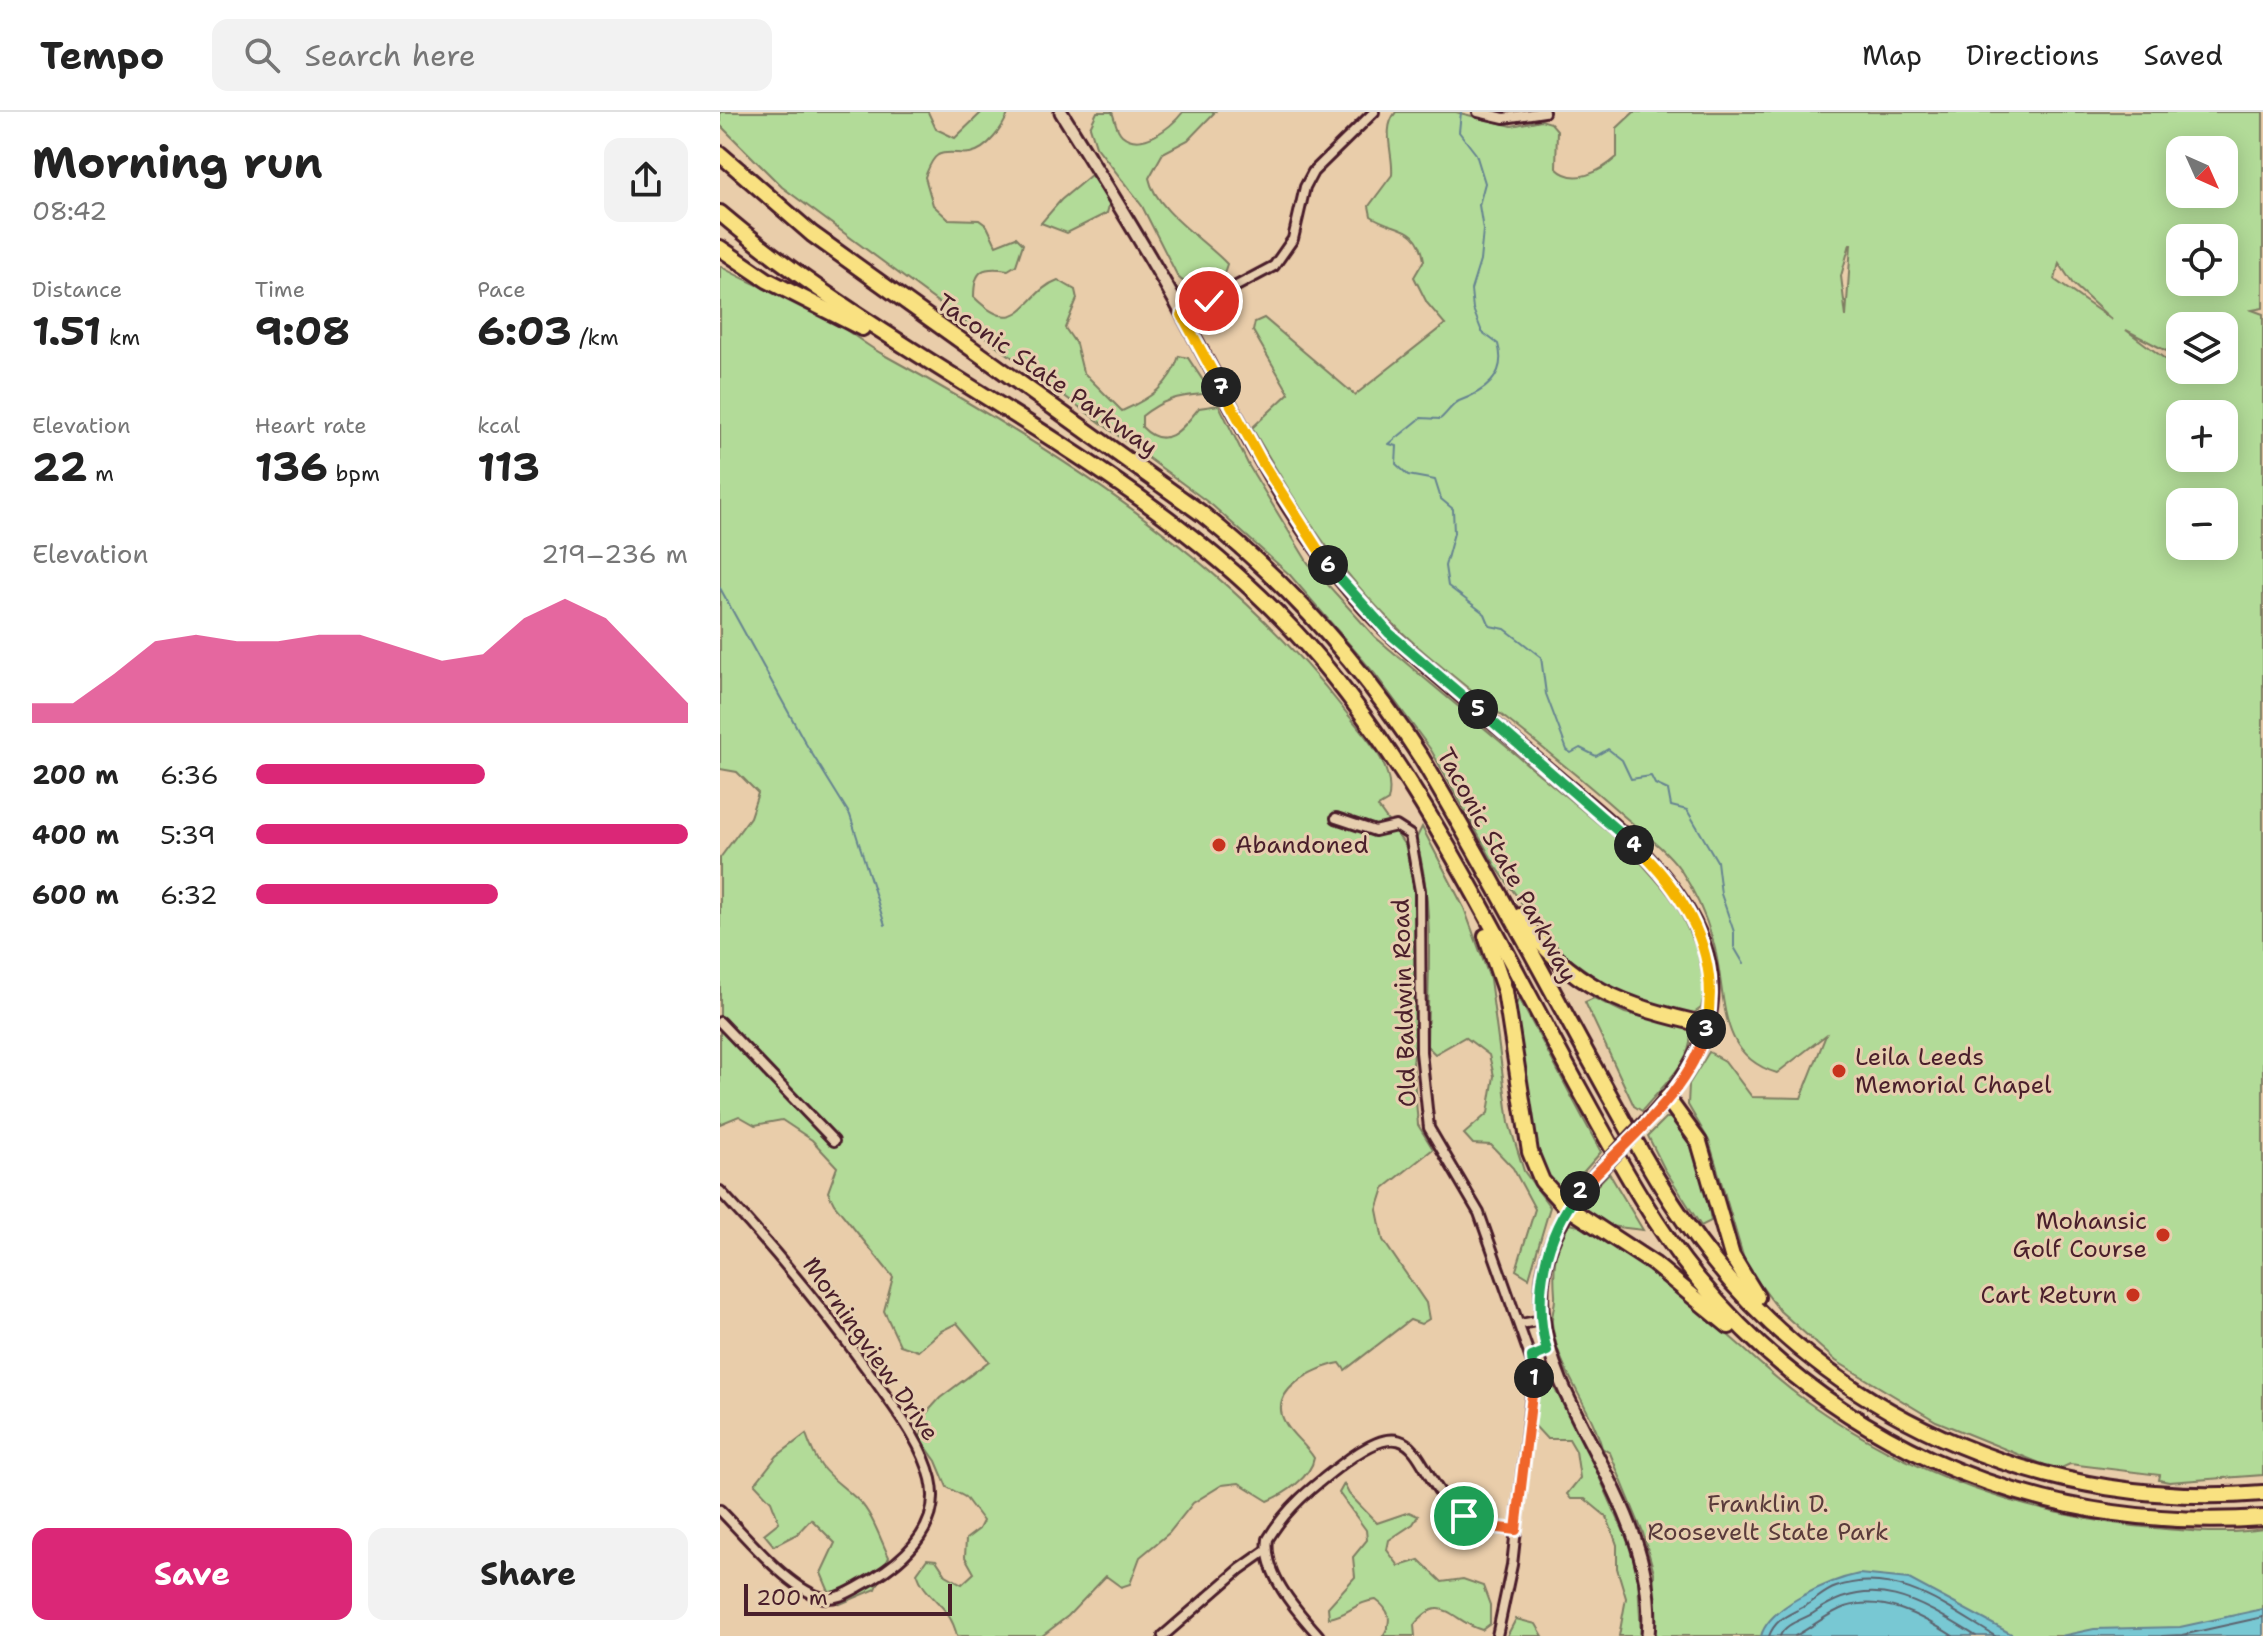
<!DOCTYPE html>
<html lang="en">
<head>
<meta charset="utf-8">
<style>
  :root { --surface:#fff; --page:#f2f2f2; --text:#222; --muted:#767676; --line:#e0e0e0; --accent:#db2777 }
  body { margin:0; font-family:"Shantell Sans",sans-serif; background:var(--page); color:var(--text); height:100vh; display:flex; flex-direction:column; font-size:30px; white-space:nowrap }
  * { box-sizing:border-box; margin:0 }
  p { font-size:26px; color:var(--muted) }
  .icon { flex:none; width:44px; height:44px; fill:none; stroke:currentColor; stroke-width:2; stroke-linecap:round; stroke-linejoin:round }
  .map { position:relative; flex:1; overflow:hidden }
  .side { display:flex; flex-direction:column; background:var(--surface); width:720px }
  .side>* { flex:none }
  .needle { width:52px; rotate:135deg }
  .tools { position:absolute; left:1446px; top:24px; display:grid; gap:16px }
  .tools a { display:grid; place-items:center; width:72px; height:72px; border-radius:16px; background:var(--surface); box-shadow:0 4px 20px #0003; font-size:40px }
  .scale { position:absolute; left:24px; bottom:20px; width:208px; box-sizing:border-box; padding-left:8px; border:4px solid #4a1f2b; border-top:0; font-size:22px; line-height:28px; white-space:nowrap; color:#4a1f2b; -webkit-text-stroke:6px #e7cfaf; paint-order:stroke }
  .pin { position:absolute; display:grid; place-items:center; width:68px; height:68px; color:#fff; margin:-34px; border:4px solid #fff; border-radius:50%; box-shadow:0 2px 8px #0007 }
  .km { position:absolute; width:40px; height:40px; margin:-20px; border-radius:50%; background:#222; color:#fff; font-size:22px; line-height:40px; text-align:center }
  .round { display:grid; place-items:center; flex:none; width:84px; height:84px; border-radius:16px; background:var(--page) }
  .headline { display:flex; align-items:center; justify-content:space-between; height:136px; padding:0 32px }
  h1 { font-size:44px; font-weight:700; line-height:60px }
  .metrics { display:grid; grid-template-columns:repeat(3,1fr); gap:12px; height:136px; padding:8px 32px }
  .metrics div { display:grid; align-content:center }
  .metrics b { font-size:40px; font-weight:700 }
  .metrics small { font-size:22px; font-weight:400 }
  .metrics p { font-size:22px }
  .chart { height:224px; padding:16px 32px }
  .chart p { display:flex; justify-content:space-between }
  .chart svg { width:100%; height:144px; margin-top:8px; fill:var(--accent); opacity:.7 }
  .cta { display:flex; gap:16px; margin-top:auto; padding:16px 32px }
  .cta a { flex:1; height:92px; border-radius:16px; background:var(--accent); color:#fff; font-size:32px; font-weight:700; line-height:92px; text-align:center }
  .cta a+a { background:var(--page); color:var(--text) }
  ul { padding:0 32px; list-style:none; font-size:26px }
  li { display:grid; grid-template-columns:128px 96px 1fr; align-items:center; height:60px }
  li i { height:20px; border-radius:10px; background:var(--accent) }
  header { display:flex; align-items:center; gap:48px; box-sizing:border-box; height:112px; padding:0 40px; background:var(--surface); border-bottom:2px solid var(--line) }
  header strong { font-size:38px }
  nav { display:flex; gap:44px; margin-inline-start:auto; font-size:28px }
  .search { width:560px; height:72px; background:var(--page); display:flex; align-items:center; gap:20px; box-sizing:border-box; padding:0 28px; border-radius:16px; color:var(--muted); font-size:30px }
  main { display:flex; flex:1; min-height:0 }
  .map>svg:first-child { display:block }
  .green { fill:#b2db98; stroke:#7e7d62; stroke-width:2; fill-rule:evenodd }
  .water { fill:#78c8d3; stroke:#668490; stroke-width:2 }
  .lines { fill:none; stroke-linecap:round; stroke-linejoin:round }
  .shore { stroke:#5c636e; stroke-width:2 }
  .stream { stroke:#668490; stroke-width:2 }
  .street-casing { stroke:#4a1f2b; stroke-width:14 }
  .secondary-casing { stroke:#4a1f2b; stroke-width:17 }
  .highway-casing { stroke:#4a1f2b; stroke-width:20 }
  .street { stroke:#e7cfaf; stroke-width:8 }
  .secondary { stroke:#e7cfaf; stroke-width:11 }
  .highway { stroke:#f9e181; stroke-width:14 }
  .secondary-bridge-casing { stroke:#4a1f2b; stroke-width:17; stroke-linecap:butt }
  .secondary-bridge { stroke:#e7cfaf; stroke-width:11 }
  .split-1-casing { stroke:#fff; stroke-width:16 }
  .split-2-casing { stroke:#fff; stroke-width:16 }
  .split-3-casing { stroke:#fff; stroke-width:16 }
  .split-4-casing { stroke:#fff; stroke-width:16 }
  .split-5-casing { stroke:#fff; stroke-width:16 }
  .split-6-casing { stroke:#fff; stroke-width:16 }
  .split-7-casing { stroke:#fff; stroke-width:16 }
  .split-8-casing { stroke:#fff; stroke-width:16 }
  .split-1 { stroke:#f0652b; stroke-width:10 }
  .split-2 { stroke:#22a559; stroke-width:10 }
  .split-3 { stroke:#f0652b; stroke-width:10 }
  .split-4 { stroke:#f5b400; stroke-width:10 }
  .split-5 { stroke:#22a559; stroke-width:10 }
  .split-6 { stroke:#22a559; stroke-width:10 }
  .split-7 { stroke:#f5b400; stroke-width:10 }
  .split-8 { stroke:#f5b400; stroke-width:10 }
  .poi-dot { fill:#c8321e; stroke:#e7cfaf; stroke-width:3 }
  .labels { text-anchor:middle; stroke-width:6; stroke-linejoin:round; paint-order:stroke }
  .street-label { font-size:24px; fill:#4a1f2b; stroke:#e7cfaf }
  .poi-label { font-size:24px; fill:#4a1f2b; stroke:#e7cfaf; text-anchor:start }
  .park-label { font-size:24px; fill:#5a3b3b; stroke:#e7cfaf }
</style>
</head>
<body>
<header>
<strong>Tempo</strong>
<div class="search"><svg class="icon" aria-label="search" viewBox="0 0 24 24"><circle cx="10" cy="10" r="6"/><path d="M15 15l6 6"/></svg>Search here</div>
<nav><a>Map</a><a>Directions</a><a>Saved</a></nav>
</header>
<main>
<section class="side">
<div class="headline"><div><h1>Morning run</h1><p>08:42</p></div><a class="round"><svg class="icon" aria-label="share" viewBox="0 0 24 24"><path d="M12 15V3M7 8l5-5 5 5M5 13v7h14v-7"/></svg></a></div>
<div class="metrics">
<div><p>Distance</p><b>1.51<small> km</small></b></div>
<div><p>Time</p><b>9:08</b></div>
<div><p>Pace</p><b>6:03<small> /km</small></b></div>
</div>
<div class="metrics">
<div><p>Elevation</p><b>22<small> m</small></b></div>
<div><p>Heart rate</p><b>136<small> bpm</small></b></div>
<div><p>kcal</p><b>113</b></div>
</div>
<div class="chart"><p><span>Elevation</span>219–236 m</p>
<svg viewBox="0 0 160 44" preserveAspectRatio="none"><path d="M0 44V38L10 38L20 29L30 19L40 17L50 19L60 19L70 17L80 17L90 21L100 25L110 23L120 12L130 6L140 12L150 25L160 38V44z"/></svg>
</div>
<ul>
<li><b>200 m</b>6:36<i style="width:53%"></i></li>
<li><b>400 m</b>5:39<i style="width:100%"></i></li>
<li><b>600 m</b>6:32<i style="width:56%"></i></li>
</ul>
<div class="cta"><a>Save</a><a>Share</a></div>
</section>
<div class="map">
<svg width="1543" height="1524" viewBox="0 0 1543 1524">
  <rect width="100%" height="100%" fill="#e9cdaa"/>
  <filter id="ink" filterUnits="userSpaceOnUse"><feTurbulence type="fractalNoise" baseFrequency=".0125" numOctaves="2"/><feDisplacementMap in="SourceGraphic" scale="16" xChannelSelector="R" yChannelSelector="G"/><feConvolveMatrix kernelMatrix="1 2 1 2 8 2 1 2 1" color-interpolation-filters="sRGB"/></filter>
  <g filter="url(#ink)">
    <g class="green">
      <path d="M 0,0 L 208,0 L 216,17 L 235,26 L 262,0 L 289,0 C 283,15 268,38 250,41 C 240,43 228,38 218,43 C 211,47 208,58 205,65 L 213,93 L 228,107 L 259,108 L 267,114 L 276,133 L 296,125 L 303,132 L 296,153 L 288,158 C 262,154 254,158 254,185 C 300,231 304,180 338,168 L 355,178 L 357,187 L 345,216 L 356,232 L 363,260 L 402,299 C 429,287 450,274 459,244 L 468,246 L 486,273 L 483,282 C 457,284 442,288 422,304 L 422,315 C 446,340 463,316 479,296 L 499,293 L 529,354 L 588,451 L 655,525 L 909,737 L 955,789 L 977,837 L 985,878 L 981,896 L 974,901 L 955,899 L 896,880 L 831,833 L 775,753 L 711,638 L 655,562 L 570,463 L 493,394 L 62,75 L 0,13 Z"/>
      <path d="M 377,0 L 392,0 C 395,7 396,18 402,23 C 422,40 452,14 463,0 L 495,0 L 468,28 L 443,41 L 429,66 C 435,98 486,129 507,152 L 501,170 C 486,172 470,178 458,165 L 422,94 L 376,34 L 370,15 Z"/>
      <path d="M 676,0 L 736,0 L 792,14 L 821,8 L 831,11 L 837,18 L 836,56 C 854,74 880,60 897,45 L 897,16 L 914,0 L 1543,0 L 1543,196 L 1532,198 L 1543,202 L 1543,1363 L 1449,1370 L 1439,1368 L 1440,1363 L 1350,1352 L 1337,1358 L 1216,1309 L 1116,1249 L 1060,1199 L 1026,1154 L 989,1029 L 968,993 L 969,972 L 989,940 L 1005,949 L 1032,985 L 1081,986 L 1106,923 L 1057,961 C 994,942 1008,880 993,829 C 986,805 974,778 960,757 C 944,735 918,717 898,699 C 833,641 762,590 696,533 C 622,467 581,401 532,316 L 569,281 L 533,219 L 535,210 L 544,206 L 635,283 L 725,212 L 707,191 L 694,165 L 704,148 C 698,111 675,120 651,104 L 649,94 L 672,63 C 674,42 661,17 676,0 ZM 1460,38 L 1504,38 L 1504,82 L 1460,82 ZM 1460,126 L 1504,126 L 1504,170 L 1460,170 ZM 1130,132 L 1131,132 L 1126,205 L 1121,164 ZM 1339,151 L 1353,172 L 1392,208 L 1335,168 ZM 1460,214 L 1504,214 L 1504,258 L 1460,258 L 1406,218 L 1460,246 ZM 1460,302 L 1504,302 L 1504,346 L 1460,346 ZM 1460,390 L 1504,390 L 1504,434 L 1460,434 Z"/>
      <path d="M 371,63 L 390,90 L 387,101 L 347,121 L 321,111 L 341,88 Z"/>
      <path d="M 0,154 C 33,174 70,185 104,204 C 125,215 143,232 164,243 C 334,336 505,445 625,599 C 644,623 677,655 668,689 L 658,695 L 691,742 L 695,767 L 698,895 L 693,953 L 698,1013 L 713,1037 L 664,1076 L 657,1098 L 663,1128 L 706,1191 L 709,1207 L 701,1212 L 690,1208 L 625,1258 L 620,1251 C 596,1255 545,1279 566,1312 C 573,1324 586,1333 594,1346 C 591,1365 565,1382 548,1389 L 519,1371 L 502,1373 L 473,1391 L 449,1421 L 420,1445 L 410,1472 L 401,1475 L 386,1464 L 348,1504 L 322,1524 L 237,1524 C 229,1490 205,1487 197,1461 L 207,1447 L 216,1448 L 226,1463 L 242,1472 L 254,1461 L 245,1445 L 246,1427 L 259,1417 L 263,1409 L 245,1385 L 227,1375 L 216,1349 L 199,1325 L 202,1322 L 202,1306 L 220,1286 L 269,1249 L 237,1211 L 221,1219 L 198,1239 L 180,1233 L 164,1199 L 173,1165 L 114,1092 L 108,1080 L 117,1055 L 92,1028 L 62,1008 L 35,1013 L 19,1004 L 0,1012 L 0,746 L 30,705 L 38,681 L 17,660 L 0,657 Z"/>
      <path d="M 702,715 L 744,796 L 770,867 L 789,1011 L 804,1059 L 830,1095 L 809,1166 L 796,1158 L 815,1097 L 793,1056 L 771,1033 L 753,1032 L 744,1022 L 768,1001 L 774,964 L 769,943 L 745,925 L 715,942 L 707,934 C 708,865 715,794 696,727 Z"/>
      <path d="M 799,886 L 881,1040 L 844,1082 L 826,1064 L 820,1047 L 793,899 Z"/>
      <path d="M 874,886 L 905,901 L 968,915 C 981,943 938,978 922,999 L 914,994 L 865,890 Z"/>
      <path d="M 946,1006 L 954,1006 C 978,1030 986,1077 991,1109 L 981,1114 L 944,1056 L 928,1024 Z"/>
      <path d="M 889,1061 L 923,1118 L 889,1114 L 864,1097 L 865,1086 Z"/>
      <path d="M 850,1112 C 897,1119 978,1198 1016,1230 C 1039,1250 1061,1272 1086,1289 C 1188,1362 1309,1405 1434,1416 C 1470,1419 1508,1423 1543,1417 L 1543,1524 L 932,1524 L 934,1460 L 923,1421 L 890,1341 L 882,1336 C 871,1294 836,1255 832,1211 C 831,1202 836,1193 835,1182 C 833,1157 834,1132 850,1112 Z"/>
      <path d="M 827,1263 L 858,1318 L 917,1449 L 921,1524 L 899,1524 L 906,1486 L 897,1456 L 897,1433 L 887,1405 L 865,1387 L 851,1387 L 847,1382 L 860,1366 L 856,1339 L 849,1327 L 827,1327 L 814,1313 L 819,1277 Z"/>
      <path d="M 86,1322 C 100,1363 111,1363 139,1389 C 152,1401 161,1429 169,1445 L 156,1477 L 120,1492 L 109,1480 L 101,1461 L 115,1431 L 91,1407 L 77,1422 L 54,1434 L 44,1422 L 59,1410 L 51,1389 L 35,1372 L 57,1344 Z"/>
      <path d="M 624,1372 L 629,1382 L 657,1411 L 689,1400 L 698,1404 L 693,1412 L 669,1428 L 667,1438 L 679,1454 L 699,1448 L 722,1470 L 743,1467 L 763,1474 L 770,1493 L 770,1512 L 762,1518 C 732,1510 722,1478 694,1513 L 695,1524 L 663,1524 C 673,1509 670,1498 656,1488 C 637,1489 627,1504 609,1506 L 608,1495 L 635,1465 L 633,1445 L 647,1428 L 646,1418 L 619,1381 Z"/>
      <path d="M 796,1507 L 816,1512 L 823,1524 L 787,1524 Z"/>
    </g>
    <g class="water">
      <path d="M 1139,1462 L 1189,1467 L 1295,1524 L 1041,1524 C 1049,1494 1110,1468 1139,1462 Z"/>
      <path d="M 1543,1497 L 1543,1524 L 1341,1524 L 1374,1517 L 1460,1515 Z"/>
    </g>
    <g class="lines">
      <g class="shore">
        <path d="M 1049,1524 C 1056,1506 1069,1503 1085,1494 C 1096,1488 1104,1479 1116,1475 C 1175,1454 1228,1496 1275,1524"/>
        <path d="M 1060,1524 C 1066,1510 1084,1508 1095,1500 C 1154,1459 1202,1491 1256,1524"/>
        <path d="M 1075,1524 C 1091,1516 1108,1501 1125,1495 C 1164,1483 1201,1504 1233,1524"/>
        <path d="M 1442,1524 L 1462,1523 L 1543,1505"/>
      </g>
      <g class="stream">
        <path d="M 741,0 L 739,20 L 756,42 L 765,71 L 759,93 L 763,118 L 760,149 L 751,178 L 753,197 L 762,220 L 778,232 C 788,265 763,280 739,289 C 731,293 727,302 720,307 L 701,306 L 669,332 L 677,334 L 676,352 L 688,363 L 715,368 L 721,387 L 733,397 L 734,421 L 725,454 L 728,474 L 765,502 L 770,514 L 785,517 L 821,545 L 826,582 L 847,638 L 851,641 L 860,636 L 876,644 L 888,637 L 902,648 L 911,667 L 931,664 L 935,672 L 948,678 L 951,694 L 967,698 L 997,749 L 1001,782 L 1014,820 L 1014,835 L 1024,852"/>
        <path d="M 0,476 L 86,632 L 130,703 L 165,813"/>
      </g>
      <g class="street-casing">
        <g id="street">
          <path d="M 758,0 L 784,6 L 824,0"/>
          <path d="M 462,203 L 554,154 L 573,127 L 585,75 L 593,60 L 654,0"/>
          <path d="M 616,706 L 655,719 L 676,714 L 690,723 L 700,779 L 701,940 L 709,1016 L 759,1101 L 814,1256 L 792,1453 L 777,1524"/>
          <path d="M 0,910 L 114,1029"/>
          <path d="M 0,1079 C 56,1139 106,1200 154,1267 C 175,1297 202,1330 211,1367 C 223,1418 179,1453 140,1474 C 127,1481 115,1489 100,1485 C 66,1474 26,1424 0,1398"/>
          <path d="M 801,1212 L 821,1208"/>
          <path d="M 443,1524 L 520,1457 L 547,1438"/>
          <path d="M 599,1524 C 577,1499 543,1462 548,1427 C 567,1395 591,1376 621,1353 C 707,1287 690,1366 743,1404 C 758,1415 778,1416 796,1418"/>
        </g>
      </g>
      <g class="secondary-casing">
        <g id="secondary">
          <path d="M 341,0 C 382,66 424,132 461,200 C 522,312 576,433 670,522 C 726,573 786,621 843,670 C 896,715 958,762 983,830 C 1009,900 975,956 929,1006"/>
          <path d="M 879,1059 C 720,1231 944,1347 928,1524"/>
        </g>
      </g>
      <g class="highway-casing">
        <g id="highway">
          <path d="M 0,42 L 92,122 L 481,401 C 568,471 642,553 702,647 C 761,746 815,847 870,948 C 908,1016 944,1087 993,1148 C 1124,1313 1335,1399 1543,1381"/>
          <path d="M 0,101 C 181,255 411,344 574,519 C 694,647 776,826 860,978 C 896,1043 931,1110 978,1167 C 1041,1244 1121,1306 1212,1348 C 1316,1395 1429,1414 1543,1406"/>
          <path d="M 0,136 L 47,168 L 142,216"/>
          <path d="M 800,804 C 849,876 906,895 987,913"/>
          <path d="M 766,824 L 785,879 L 810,1040 L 822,1069 L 844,1093 L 934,1152 L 1009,1214"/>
          <path d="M 947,986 L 979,1030 L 1012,1144 L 1037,1185"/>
        </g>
      </g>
      <use href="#street" class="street"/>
      <use href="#secondary" class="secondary"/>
      <use href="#highway" class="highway"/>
      <g class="secondary-bridge-casing">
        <path id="secondary-bridge" d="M 879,1059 L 929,1006"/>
      </g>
      <use href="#secondary-bridge" class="secondary-bridge"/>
    </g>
  </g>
  <g class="lines" filter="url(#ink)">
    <g class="split-1-casing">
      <path id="split-1" d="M 744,1404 L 772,1415 L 796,1418 L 814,1266"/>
    </g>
    <g class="split-2-casing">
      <path id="split-2" d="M 814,1266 L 812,1245 L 827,1239 C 812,1185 824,1123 860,1079"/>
    </g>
    <g class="split-3-casing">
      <path id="split-3" d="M 860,1079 C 904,1029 969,983 986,917"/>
    </g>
    <g class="split-4-casing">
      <path id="split-4" d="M 914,733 C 966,782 1002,844 986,917"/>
    </g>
    <g class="split-5-casing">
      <path id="split-5" d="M 758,597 L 914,733"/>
    </g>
    <g class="split-6-casing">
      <path id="split-6" d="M 608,453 L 669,521 L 758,597"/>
    </g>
    <g class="split-7-casing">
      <path id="split-7" d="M 501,275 L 542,350 L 608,453"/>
    </g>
    <g class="split-8-casing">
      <path id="split-8" d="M 489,189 L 462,203 L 501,275"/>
    </g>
    <use href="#split-1" class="split-1"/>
    <use href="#split-2" class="split-2"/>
    <use href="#split-3" class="split-3"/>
    <use href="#split-4" class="split-4"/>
    <use href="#split-5" class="split-5"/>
    <use href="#split-6" class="split-6"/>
    <use href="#split-7" class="split-7"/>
    <use href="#split-8" class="split-8"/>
  </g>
  <g class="poi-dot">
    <circle cx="499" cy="733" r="8"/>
    <circle cx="1119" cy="959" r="8"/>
    <circle cx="1443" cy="1123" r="8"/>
    <circle cx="1413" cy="1183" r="8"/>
  </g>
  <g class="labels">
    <g class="street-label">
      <text transform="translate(327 263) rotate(35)" y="8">Taconic State Parkway</text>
      <text transform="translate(787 753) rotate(61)" y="8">Taconic State Parkway</text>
      <text transform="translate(684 891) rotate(-92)" y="8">Old Baldwin Road</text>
      <text transform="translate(151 1237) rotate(55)" y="8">Morningview Drive</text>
    </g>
    <g class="poi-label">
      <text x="515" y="741">Abandoned</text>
      <text x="1135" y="953">Leila Leeds<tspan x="1135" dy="28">Memorial Chapel</tspan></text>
      <text x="1427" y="1117" text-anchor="end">Mohansic<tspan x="1427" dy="28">Golf Course</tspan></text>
      <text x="1397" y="1191" text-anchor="end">Cart Return</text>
    </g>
    <g class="park-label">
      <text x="1048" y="1400">Franklin D.<tspan x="1048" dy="28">Roosevelt State Park</tspan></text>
    </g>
  </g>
</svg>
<div class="tools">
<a><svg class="needle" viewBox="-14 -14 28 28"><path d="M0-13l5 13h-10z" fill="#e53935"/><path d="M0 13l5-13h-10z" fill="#767676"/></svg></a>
<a><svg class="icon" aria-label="locate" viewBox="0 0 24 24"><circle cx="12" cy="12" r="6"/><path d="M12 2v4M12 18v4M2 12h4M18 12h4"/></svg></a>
<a><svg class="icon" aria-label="layers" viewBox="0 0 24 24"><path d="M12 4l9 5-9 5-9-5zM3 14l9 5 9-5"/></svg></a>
<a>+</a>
<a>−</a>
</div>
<div class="scale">200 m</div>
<div class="pin" style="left:744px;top:1404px;background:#1e9e55"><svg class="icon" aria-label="arrive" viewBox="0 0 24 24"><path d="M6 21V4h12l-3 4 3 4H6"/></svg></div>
<div class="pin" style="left:489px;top:189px;background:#d93025"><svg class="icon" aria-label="check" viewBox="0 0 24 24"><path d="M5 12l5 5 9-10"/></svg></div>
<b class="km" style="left:814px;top:1266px">1</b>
<b class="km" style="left:860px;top:1079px">2</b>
<b class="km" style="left:986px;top:917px">3</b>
<b class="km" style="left:914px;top:733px">4</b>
<b class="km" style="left:758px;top:597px">5</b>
<b class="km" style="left:608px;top:453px">6</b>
<b class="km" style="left:501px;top:275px">7</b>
</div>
</main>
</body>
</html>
